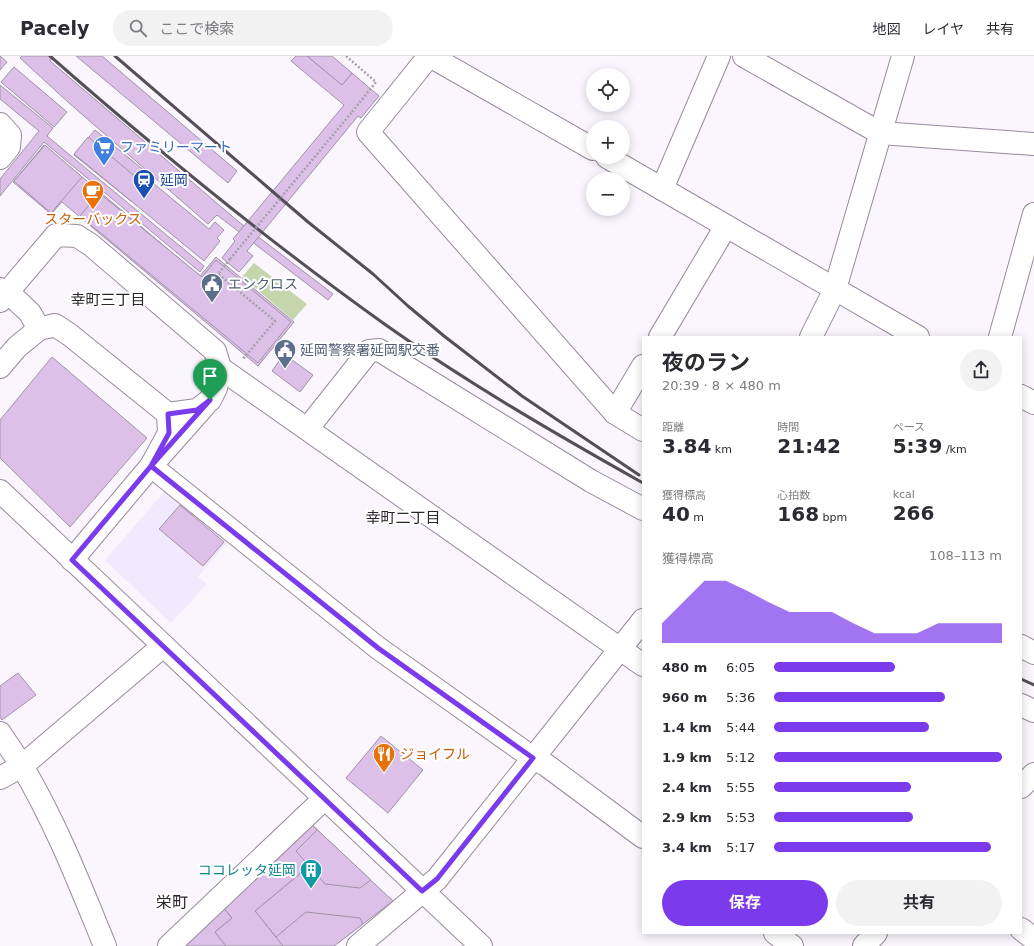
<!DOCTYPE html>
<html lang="ja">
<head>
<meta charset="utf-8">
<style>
  :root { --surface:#fff; --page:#f2f2f3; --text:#2b2b33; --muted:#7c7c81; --line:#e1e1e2; --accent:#7c3aed }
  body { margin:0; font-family:"DejaVu Sans","Noto Sans JP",sans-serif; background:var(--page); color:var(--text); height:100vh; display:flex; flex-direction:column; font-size:15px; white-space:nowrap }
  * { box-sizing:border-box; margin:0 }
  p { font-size:13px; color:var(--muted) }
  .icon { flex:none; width:22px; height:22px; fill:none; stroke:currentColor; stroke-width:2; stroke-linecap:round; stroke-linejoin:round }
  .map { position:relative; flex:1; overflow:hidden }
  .sheet { position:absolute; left:642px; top:280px; width:380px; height:598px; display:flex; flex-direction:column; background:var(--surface); border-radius:0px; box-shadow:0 2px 10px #0003 }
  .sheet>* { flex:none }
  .tools { position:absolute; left:586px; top:12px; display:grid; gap:8px }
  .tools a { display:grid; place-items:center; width:44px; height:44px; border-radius:50%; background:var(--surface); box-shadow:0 2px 10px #0003; font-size:20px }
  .pin { position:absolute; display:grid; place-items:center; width:34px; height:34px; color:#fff; margin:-41px -17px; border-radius:50% 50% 50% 0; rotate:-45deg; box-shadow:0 0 4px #0007 }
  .pin .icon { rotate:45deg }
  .round { display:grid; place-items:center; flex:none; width:42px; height:42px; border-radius:21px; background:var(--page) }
  .summary { display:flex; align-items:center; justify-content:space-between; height:68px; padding:0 20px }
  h1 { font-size:22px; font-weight:700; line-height:30px }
  .stats { display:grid; grid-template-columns:repeat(3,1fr); gap:6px; height:68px; padding:4px 20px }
  .stats div { display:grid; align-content:center }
  .stats b { font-size:20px; font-weight:700 }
  .stats small { font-size:11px; font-weight:400 }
  .stats p { font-size:11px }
  .chart { height:112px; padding:8px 20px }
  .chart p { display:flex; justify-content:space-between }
  .chart svg { width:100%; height:72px; margin-top:4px; fill:var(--accent); opacity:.7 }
  .cta { display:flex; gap:8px; margin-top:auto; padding:8px 20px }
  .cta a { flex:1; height:46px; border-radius:24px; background:var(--accent); color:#fff; font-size:16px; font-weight:700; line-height:46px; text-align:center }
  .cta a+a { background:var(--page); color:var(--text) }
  ul { padding:0 20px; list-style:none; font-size:13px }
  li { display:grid; grid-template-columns:64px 48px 1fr; align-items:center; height:30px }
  li i { height:10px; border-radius:5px; background:var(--accent) }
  header { display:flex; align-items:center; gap:24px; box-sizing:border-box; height:56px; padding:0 20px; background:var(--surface); border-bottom:1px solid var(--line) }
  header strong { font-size:19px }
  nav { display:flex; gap:22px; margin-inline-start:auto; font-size:14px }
  .search { width:280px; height:36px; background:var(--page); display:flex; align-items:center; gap:10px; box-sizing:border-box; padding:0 14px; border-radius:22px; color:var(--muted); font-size:15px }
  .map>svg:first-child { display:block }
  .commercial { fill:#f2e9fe }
  .green { fill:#c5d6ad }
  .building { fill:#dcc0e8; stroke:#a193a7 }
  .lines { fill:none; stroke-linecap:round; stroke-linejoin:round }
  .minor-casing { stroke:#988a9e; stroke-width:24 }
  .path { stroke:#a6a0a8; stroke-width:2.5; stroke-dasharray:2 2; stroke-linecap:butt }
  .minor { stroke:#fff; stroke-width:22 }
  .rail { stroke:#544e56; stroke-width:3 }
  .path-bridge { stroke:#a6a0a8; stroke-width:2.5; stroke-dasharray:2 2; stroke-linecap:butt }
  .route-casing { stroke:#fff; stroke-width:8 }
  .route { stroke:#7c3aed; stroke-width:5 }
  .labels { text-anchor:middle; stroke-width:4; stroke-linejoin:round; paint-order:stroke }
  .shop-label { font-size:14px; fill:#366cbe; stroke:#fff; text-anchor:start }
  .transit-label { font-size:14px; fill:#164399; stroke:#fff; text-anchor:start }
  .food-label { font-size:14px; fill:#c56008; stroke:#fff }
  .service-label { font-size:14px; fill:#4e5e75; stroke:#fff; text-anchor:start }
  .culture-label { font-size:14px; fill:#0d838f; stroke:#fff; text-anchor:end }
  .neighbourhood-label { font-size:15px; fill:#2a242c; stroke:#fff }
  .quarter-label { font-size:16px; fill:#2a242c; stroke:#fff }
</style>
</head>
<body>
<header>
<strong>Pacely</strong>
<div class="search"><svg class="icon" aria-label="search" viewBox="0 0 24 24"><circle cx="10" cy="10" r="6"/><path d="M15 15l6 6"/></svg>ここで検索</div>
<nav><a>地図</a><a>レイヤ</a><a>共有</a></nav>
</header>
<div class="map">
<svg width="1034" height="890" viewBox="0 0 1034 890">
  <rect width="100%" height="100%" fill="#fbf5fe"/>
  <path class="commercial" d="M 166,434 L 228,485 L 198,521 L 207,528 L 171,567 L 105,504 Z"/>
  <path class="green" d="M 254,207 L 307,248 L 293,264 L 242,221 Z"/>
  <g class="building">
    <path d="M 0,0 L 7,6 L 0,14 Z"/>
    <path d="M 22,0 L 53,0 L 50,5 L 239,166 L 333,238 L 328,244 L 217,159 L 208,168 L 69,47 L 20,2 Z"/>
    <path d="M 76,0 L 102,0 L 237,115 L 228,127 Z"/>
    <path d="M 296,0 L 307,0 L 342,29 L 352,17 L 379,40 L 361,62 L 358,60 L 247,195 L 253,200 L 239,216 L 222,202 L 235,185 L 233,183 L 344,49 L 291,5 Z"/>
    <path d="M 307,0 L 332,0 L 352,17 L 342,29 Z"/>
    <path d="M 14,11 L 67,56 L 54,71 L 1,26 Z"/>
    <path d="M 0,29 L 53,72 L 47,80 L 204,210 L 200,216 L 44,86 L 0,140 L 0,123 L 39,75 L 0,43 Z"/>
    <path d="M 95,74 L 152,121 L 132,146 L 74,99 Z"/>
    <path d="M 88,81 L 149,132 L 153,127 L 209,173 L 215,166 L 224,174 L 217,182 L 220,185 L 204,205 L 74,98 Z"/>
    <path d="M 44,89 L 200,220 L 216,201 L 294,266 L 258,310 L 62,146 L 51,158 L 13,126 Z"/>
    <path d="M 45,89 L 82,121 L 51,157 L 14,125 Z"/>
    <path d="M 99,137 L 202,221 L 216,204 L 291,266 L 258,307 L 80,160 Z"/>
    <path d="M 284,298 L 313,319 L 300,336 L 272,315 Z"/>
    <path d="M 52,301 L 147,382 L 70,471 L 0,402 L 0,364 Z"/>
    <path d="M 180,449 L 224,486 L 203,510 L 159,473 Z"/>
    <path d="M 18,617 L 36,639 L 2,664 L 0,661 L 0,630 Z"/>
    <path d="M 381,680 L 423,714 L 388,757 L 346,722 Z"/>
    <path d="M 310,767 L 393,845 L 334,890 L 183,890 Z"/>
    <path d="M 310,767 L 371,824 L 360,832 L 325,828 L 309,810 L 255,855 L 276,881 L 306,856 L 360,862 L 363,868 L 334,890 L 226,890 L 215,876 L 232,862 L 223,851 Z"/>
    <path d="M 310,767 L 317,774 L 296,795 L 309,810 L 255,855 L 283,890 L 226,890 L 215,876 L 232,862 L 223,851 Z"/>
  </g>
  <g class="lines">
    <g class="minor-casing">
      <g id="minor">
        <path d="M 429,0 L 368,76 L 615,357 L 643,374"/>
        <path d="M 430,0 L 593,93"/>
        <path d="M 744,0 L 880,77 L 1034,88"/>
        <path d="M 0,68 L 10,79 L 9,91 L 0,102"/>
        <path d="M 607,101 L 918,281"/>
        <path d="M 662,133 L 719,0"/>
        <path d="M 0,233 L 8,236 L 30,257 L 39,273"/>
        <path d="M 0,245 L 56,179 L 77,180 L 91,189 L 215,295 L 220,312 L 216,332 L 210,344 L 197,354 L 168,358"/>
        <path d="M 660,281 L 726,170"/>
        <path d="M 811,281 L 835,233 L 903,0"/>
        <path d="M 1000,281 L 1034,158"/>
        <path d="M 0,311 L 17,291 L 39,273 L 55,269 L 70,279 L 168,358 L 169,377 L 151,410"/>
        <path d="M 220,312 L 643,609"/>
        <path d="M 1021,340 L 1034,347"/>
        <path d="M 615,357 L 643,310"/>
        <path d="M 308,372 L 369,295 L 379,294 L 591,425 L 643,453"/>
        <path d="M 151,410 L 378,592 L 533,702 L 546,709 L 643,781"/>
        <path d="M 0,435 L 481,890"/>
        <path d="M 72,504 L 151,410 L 205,349"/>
        <path d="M 1021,590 L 1034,597"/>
        <path d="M 1021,649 L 1034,655"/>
        <path d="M 0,677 C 7,688 15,699 22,710 C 56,767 80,829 105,890"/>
        <path d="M 0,722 L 22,710 L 163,590"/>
        <path d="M 1021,731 L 1034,718"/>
        <path d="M 1021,873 L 1034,883"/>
        <path d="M 775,877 L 792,890"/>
        <path d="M 169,890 L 324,743"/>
        <path d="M 358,890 L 437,823 L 643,564"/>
        <path d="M 864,890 L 876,877"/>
      </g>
    </g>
    <g class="path">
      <path d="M 346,0 L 376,26 L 352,56"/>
      <path d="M 230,203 L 218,218 L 275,265 L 243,303"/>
    </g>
    <use href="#minor" class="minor"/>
    <g class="rail">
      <path d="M 50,0 C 157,94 267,184 383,267 C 466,326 554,377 643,427"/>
      <path d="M 115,0 L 308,166 L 373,218 L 408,250 L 444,280 L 522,340 L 639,419"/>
      <path d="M 1021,623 L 1034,629"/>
    </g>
    <path class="path-bridge" d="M 230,203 L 352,56"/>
  </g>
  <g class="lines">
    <g class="route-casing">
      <path id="route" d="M 210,344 L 197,354 L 168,358 L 169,377 L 151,410 L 72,504 L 422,835 L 437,823 L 533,702 L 378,592 L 151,410 L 210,344"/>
    </g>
    <use href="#route" class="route"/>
  </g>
  <defs>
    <g id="supermarket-pin" transform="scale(1.15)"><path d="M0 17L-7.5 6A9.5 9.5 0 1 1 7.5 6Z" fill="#3f7fe0" stroke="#fff"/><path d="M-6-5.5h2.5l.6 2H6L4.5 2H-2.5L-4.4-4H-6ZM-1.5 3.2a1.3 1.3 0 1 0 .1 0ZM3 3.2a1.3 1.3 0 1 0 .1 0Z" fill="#fff"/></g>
    <g id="station-pin" transform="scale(1.15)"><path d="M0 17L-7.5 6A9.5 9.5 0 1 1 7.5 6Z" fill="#1a4fb4" stroke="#fff"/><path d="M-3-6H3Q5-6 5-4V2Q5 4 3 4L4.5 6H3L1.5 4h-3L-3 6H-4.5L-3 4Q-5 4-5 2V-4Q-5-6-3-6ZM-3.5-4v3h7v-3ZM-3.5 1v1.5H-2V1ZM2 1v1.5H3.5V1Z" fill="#fff"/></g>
    <g id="cafe-pin" transform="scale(1.15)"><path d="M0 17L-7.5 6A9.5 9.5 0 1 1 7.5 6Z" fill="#e8710a" stroke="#fff"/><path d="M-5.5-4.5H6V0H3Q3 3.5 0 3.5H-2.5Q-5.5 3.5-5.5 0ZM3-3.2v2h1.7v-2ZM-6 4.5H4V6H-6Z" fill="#fff"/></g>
    <g id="civic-pin" transform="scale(1.15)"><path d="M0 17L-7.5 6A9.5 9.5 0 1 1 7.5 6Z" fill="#5c6f8a" stroke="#fff"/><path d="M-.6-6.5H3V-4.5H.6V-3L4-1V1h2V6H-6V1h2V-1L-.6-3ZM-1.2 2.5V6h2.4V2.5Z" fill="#fff"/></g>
    <g id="restaurant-pin" transform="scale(1.15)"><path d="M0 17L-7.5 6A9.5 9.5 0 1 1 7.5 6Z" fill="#e8710a" stroke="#fff"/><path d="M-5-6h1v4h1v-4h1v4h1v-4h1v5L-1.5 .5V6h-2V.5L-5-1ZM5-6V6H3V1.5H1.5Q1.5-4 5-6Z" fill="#fff"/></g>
    <g id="building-pin" transform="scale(1.15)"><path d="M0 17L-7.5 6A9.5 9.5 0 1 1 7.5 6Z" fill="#0f9aa8" stroke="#fff"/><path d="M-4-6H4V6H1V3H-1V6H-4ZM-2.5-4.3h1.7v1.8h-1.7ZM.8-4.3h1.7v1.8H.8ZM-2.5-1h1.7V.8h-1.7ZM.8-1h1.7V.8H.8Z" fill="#fff"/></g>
  </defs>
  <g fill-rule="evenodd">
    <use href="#supermarket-pin" x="104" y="91"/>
    <use href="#station-pin" x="144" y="124"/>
    <use href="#cafe-pin" x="93" y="135"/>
    <use href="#civic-pin" x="212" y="228"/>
    <use href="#civic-pin" x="285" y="294"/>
    <use href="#restaurant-pin" x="384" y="698"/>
    <use href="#building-pin" x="311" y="814"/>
  </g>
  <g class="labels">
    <g class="shop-label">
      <text x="120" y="96">ファミリーマート</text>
    </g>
    <g class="transit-label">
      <text x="160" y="129">延岡</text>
    </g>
    <g class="food-label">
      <text x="93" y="168">スターバックス</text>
      <text x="400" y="703" text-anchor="start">ジョイフル</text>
    </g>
    <g class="service-label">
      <text x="228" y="233">エンクロス</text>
      <text x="300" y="299">延岡警察署延岡駅交番</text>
    </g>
    <g class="culture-label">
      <text x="296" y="819">ココレッタ延岡</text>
    </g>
    <g class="neighbourhood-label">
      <text x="108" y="249">幸町三丁目</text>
      <text x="403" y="467">幸町二丁目</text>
    </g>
    <g class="quarter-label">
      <text x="172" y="852">栄町</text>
    </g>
  </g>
</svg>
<div class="tools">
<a><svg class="icon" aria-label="locate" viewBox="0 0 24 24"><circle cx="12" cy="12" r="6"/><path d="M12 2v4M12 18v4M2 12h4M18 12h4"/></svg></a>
<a>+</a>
<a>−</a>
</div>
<div class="pin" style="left:210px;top:344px;background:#1e9e55"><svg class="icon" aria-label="arrive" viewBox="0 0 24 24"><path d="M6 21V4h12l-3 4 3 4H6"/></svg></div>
<section class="sheet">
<div class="summary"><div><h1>夜のラン</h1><p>20:39 · 8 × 480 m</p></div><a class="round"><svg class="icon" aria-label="share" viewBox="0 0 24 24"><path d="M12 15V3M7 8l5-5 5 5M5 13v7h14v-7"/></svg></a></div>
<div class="stats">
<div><p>距離</p><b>3.84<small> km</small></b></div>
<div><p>時間</p><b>21:42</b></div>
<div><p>ペース</p><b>5:39<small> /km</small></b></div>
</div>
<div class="stats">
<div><p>獲得標高</p><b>40<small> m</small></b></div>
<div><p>心拍数</p><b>168<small> bpm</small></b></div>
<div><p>kcal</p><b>266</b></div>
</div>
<div class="chart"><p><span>獲得標高</span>108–113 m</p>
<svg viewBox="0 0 160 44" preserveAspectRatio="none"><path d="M0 44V32L10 19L20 6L30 6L40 12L50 19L60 25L70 25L80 25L90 32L100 38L110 38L120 38L130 32L140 32L150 32L160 32V44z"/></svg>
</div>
<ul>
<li><b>480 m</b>6:05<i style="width:53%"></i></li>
<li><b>960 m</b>5:36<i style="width:75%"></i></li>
<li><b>1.4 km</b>5:44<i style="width:68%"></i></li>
<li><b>1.9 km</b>5:12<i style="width:100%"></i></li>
<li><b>2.4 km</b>5:55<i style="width:60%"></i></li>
<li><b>2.9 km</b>5:53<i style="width:61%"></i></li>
<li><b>3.4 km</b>5:17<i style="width:95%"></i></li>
</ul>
<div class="cta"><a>保存</a><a>共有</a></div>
</section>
</div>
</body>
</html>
